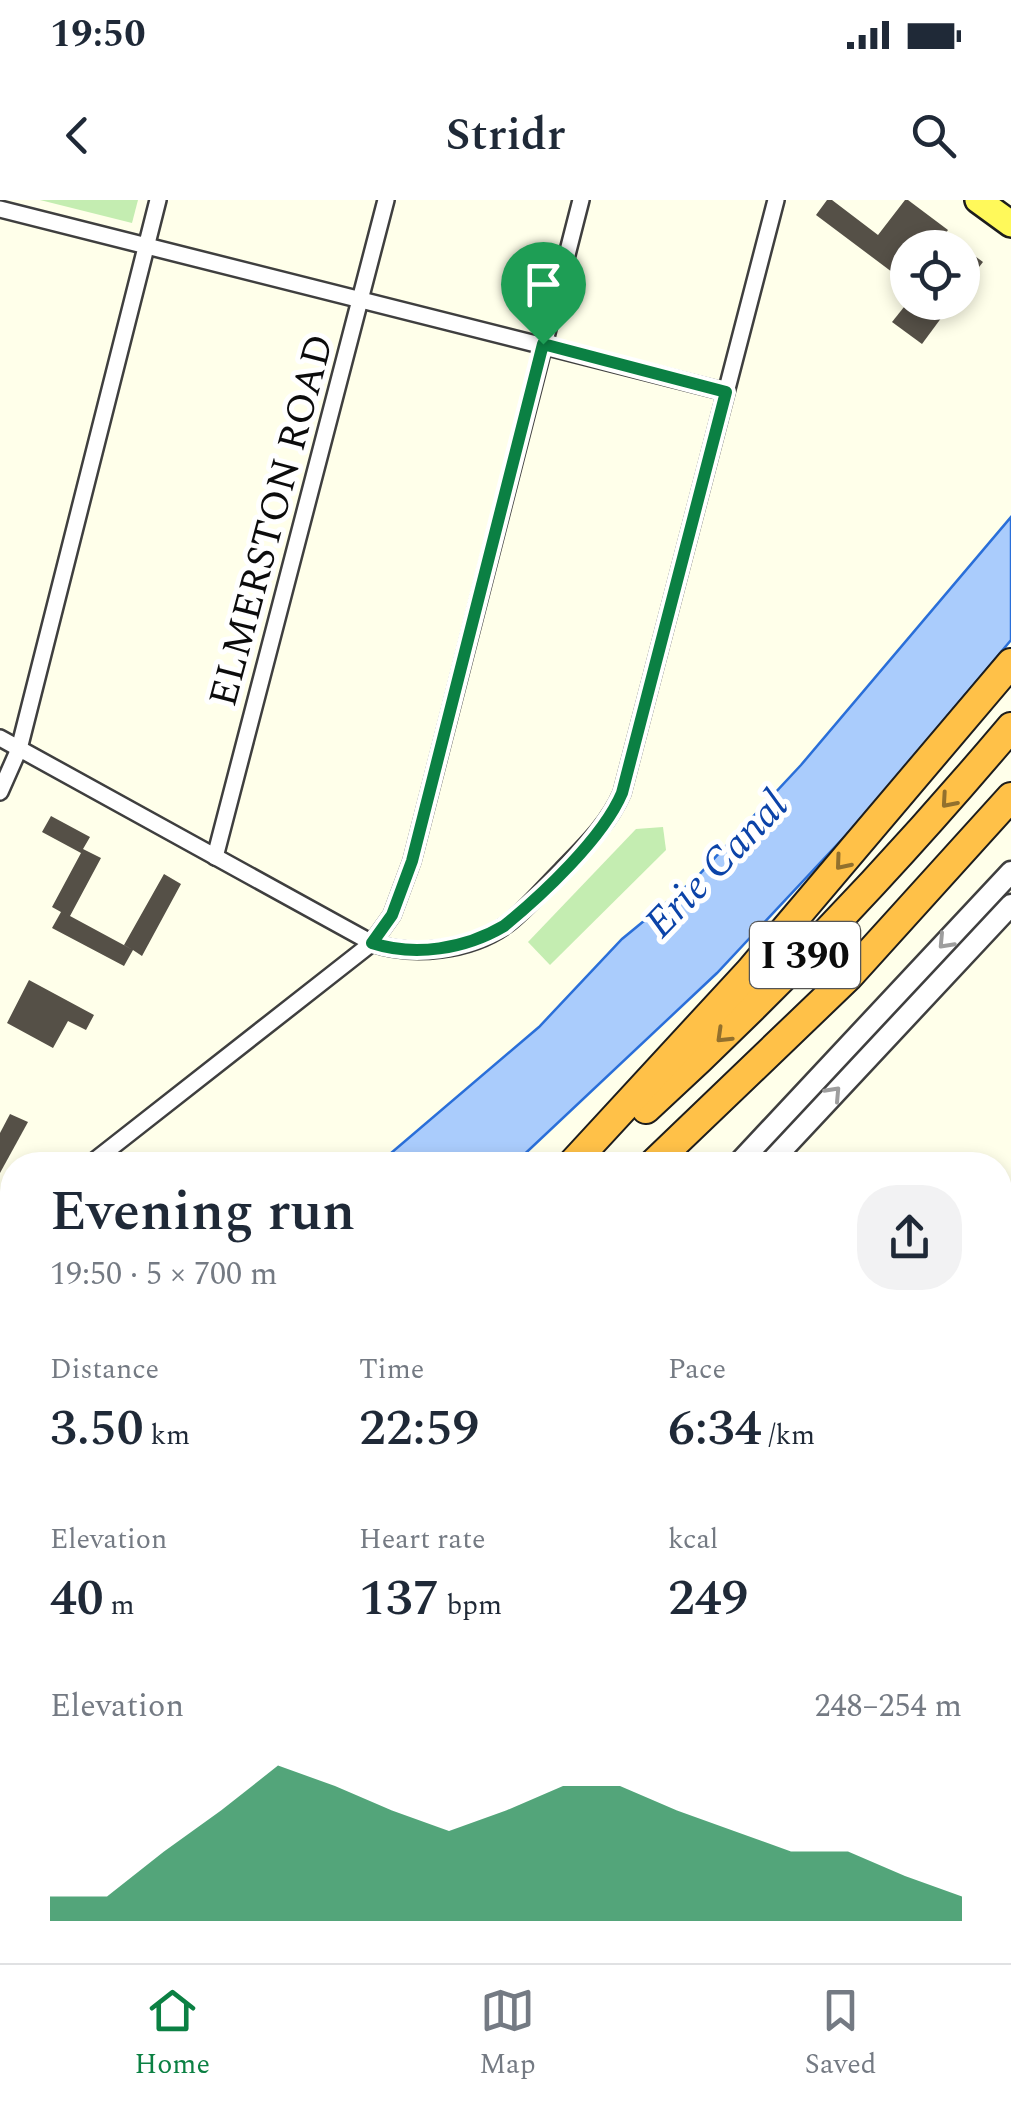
<!DOCTYPE html>
<html lang="en">
<head>
<meta charset="utf-8">
<style>
  :root { --surface:#fff; --page:#f2f2f3; --text:#1f2937; --muted:#747a83; --line:#e0e1e3; --accent:#0b8043 }
  body { margin:0; font-family:Spectral,serif; background:var(--page); color:var(--text); height:100vh; display:flex; flex-direction:column; font-size:38px; white-space:nowrap }
  * { box-sizing:border-box; margin:0 }
  p { font-size:32px; color:var(--muted) }
  .icon { flex:none; width:55px; height:55px; fill:none; stroke:currentColor; stroke-width:2; stroke-linecap:round; stroke-linejoin:round }
  .map { position:relative; flex:1; overflow:hidden }
  .drawer { position:absolute; left:0px; top:952px; width:1012px; height:812px; display:flex; flex-direction:column; background:var(--surface); border-radius:40px 40px 0 0; box-shadow:0 5px 15px #0003 }
  .drawer>* { flex:none }
  .tools { position:absolute; left:890px; top:30px; display:grid; gap:20px }
  .tools a { display:grid; place-items:center; width:90px; height:90px; border-radius:50%; background:var(--surface); box-shadow:0 5px 15px #0003; font-size:50px }
  .pin { position:absolute; display:grid; place-items:center; width:85px; height:85px; color:#fff; margin:-102px -42px; border-radius:50% 50% 50% 0; rotate:-45deg; box-shadow:0 0 10px #0007 }
  .pin .icon { rotate:45deg }
  .round { display:grid; place-items:center; flex:none; width:105px; height:105px; border-radius:40px; background:var(--page) }
  .summary { display:flex; align-items:center; justify-content:space-between; height:170px; padding:0 50px }
  h1 { font-size:55px; font-weight:600; line-height:75px }
  .metrics { display:grid; grid-template-columns:repeat(3,1fr); gap:15px; height:170px; padding:10px 50px }
  .metrics div { display:grid; align-content:center }
  .metrics b { font-size:50px; font-weight:600 }
  .metrics small { font-size:28px; font-weight:400 }
  .metrics p { font-size:28px }
  .chart { height:280px; padding:20px 50px }
  .chart p { display:flex; justify-content:space-between }
  .chart svg { width:100%; height:180px; margin-top:10px; fill:var(--accent); opacity:.7 }
  .status { display:flex; justify-content:space-between; align-items:center; height:70px; padding:0 50px; background:var(--surface); direction:ltr }
  .status svg { height:28px; fill:currentColor }
  header { display:flex; justify-content:space-between; align-items:center; height:130px; padding:0 50px; background:var(--surface); font-size:45px; font-weight:600 }
  .tab-bar { display:flex; justify-content:space-around; align-items:center; height:140px; border-top:2px solid var(--line); background:var(--surface); font-size:28px; color:var(--muted) }
  .tab-bar a { display:grid; justify-items:center; gap:5px }
  .tab-bar .selected { color:var(--accent) }
  .map>svg:first-child { display:block }
  .green { fill:#c4edb1 }
  .water { fill:#aaccfc; stroke:#2a6fd9; stroke-width:2.5 }
  .building { fill:#555047 }
  .lines { fill:none; stroke-linecap:round; stroke-linejoin:round }
  .minor-casing { stroke:#3f3f3f; stroke-width:20 }
  .tertiary-casing { stroke:#3f3f3f; stroke-width:25 }
  .primary-casing { stroke:#1d1d1d; stroke-width:30 }
  .motorway-casing { stroke:#1d1d1d; stroke-width:32 }
  .minor { stroke:#fff; stroke-width:15 }
  .tertiary { stroke:#fff; stroke-width:20 }
  .primary { stroke:#fff95a; stroke-width:25 }
  .motorway { stroke:#ffc148; stroke-width:28 }
  .oneway { stroke:#92702d }
  .oneway2 { stroke:#9e9e9e }
  .route-casing { stroke:#fff; stroke-width:20 }
  .route { stroke:#0b8043; stroke-width:12 }
  .labels { text-anchor:middle; stroke-width:10; stroke-linejoin:round; paint-order:stroke }
  .shield { fill:#fff; stroke:#555; stroke-width:2.5 }
  .shield-label { font-size:38px; font-weight:bold; fill:#0c0c0c }
  .street-label { font-size:40px; fill:#0c0c0c; stroke:#fff }
  .water-label { font-size:42px; font-style:italic; fill:#0b43a8; stroke:#fff }
</style>
</head>
<body>
<div class="status"><b>19:50</b><svg viewBox="0 0 49 12"><path d="M0 12V9h3v3zM5 12V6h3v6zM10 12V3h3v9zM15 12V0h3v12zM26 1h20v11H26zM47 4h2v5h-2z"/></svg></div>
<header><svg class="icon" aria-label="back" viewBox="0 0 24 24"><path d="M15 5l-7 7 7 7"/></svg>Stridr<svg class="icon" aria-label="search" viewBox="0 0 24 24"><circle cx="10" cy="10" r="6"/><path d="M15 15l6 6"/></svg></header>
<div class="map">
<svg width="1011" height="1763" viewBox="0 0 1011 1763">
  <rect width="100%" height="100%" fill="#ffffea"/>
  <g class="green">
    <path d="M 40,0 L 138,0 L 132,23 Z"/>
    <path d="M 663,627 L 666,650 L 550,765 L 528,742 L 636,629 Z"/>
  </g>
  <g class="water">
    <path d="M 1011,317 L 1011,440 L 862,618 L 717,773 L 513,965 L 377,965 L 539,827 L 622,739 L 695,679 L 801,565 Z"/>
    <path d="M 12,1251 L 12,1371 L 0,1381 L 0,1260 Z"/>
  </g>
  <g class="building">
    <path d="M 827,0 L 832,0 L 878,35 L 905,0 L 908,0 L 948,30 L 945,34 L 983,62 L 962,89 L 962,48 L 908,48 L 908,84 L 816,15 Z"/>
    <path d="M 908,102 L 953,102 L 922,144 L 892,122 Z"/>
    <path d="M 51,616 L 90,637 L 83,649 L 101,658 L 70,716 L 133,750 L 124,745 L 164,674 L 181,684 L 142,756 L 133,750 L 124,766 L 52,728 L 61,712 L 52,707 L 81,653 L 42,632 Z"/>
    <path d="M 29,780 L 94,815 L 86,830 L 68,821 L 53,848 L 7,823 Z"/>
    <path d="M 10,914 L 28,922 L 0,973 L 0,933 Z"/>
  </g>
  <g class="lines">
    <g class="minor-casing">
      <g id="minor">
        <path d="M 0,9 L 726,192"/>
        <path d="M 0,538 L 372,743 C 413,757 470,751 506,725 C 526,710 543,689 561,671 C 585,646 608,625 622,593 L 776,0"/>
        <path d="M 0,592 L 19,549 L 158,0"/>
        <path d="M 215,657 L 386,0"/>
        <path d="M 89,965 L 372,743 L 392,715 L 412,661 L 581,0"/>
        <path d="M 0,1035 L 12,1025"/>
      </g>
    </g>
    <g class="tertiary-casing">
      <g id="tertiary">
        <path d="M 737,965 L 1011,672"/>
        <path d="M 768,965 L 1011,705"/>
        <path d="M 0,1735 L 15,1763"/>
        <path d="M 316,1763 L 319,1752"/>
        <path d="M 332,1763 L 334,1752"/>
      </g>
    </g>
    <g class="primary-casing">
      <path id="primary" d="M 978,0 L 1011,24"/>
    </g>
    <g class="motorway-casing">
      <g id="motorway">
        <path d="M 646,909 C 776,790 897,662 1011,527"/>
        <path d="M 571,965 L 750,771 L 1011,463"/>
        <path d="M 652,965 L 848,777 L 1011,597"/>
        <path d="M 0,1432 L 12,1422"/>
        <path d="M 0,1491 L 12,1481"/>
        <path d="M 0,1519 L 12,1512"/>
      </g>
    </g>
    <use href="#minor" class="minor"/>
    <use href="#tertiary" class="tertiary"/>
    <use href="#primary" class="primary"/>
    <use href="#motorway" class="motorway"/>
  </g>
  <defs><path id="oneway-chevron" d="M-2-3.5L2.5 0L-2 3.5" fill="none" stroke-width="1.6" stroke-linecap="round" stroke-linejoin="round" transform="scale(2.5)"/></defs>
  <g class="oneway">
    <use href="#oneway-chevron" transform="translate(948 601) rotate(131)"/>
    <use href="#oneway-chevron" transform="translate(842 663) rotate(130)"/>
    <use href="#oneway-chevron" transform="translate(723 836) rotate(136)"/>
  </g>
  <g class="oneway2">
    <use href="#oneway-chevron" transform="translate(945 742) rotate(133)"/>
    <use href="#oneway-chevron" transform="translate(834 893) rotate(-47)"/>
  </g>
  <g class="lines">
    <g class="route-casing">
      <path id="route" d="M 543,144 L 726,192 L 622,593 C 603,638 542,695 504,726 C 465,749 415,757 372,743 L 392,715 L 412,661 Z"/>
    </g>
    <use href="#route" class="route"/>
  </g>
  <g class="labels">
    <rect class="shield" x="750" y="722" width="110" height="66" rx="8"/>
    <g class="shield-label">
      <text x="805" y="768">I 390</text>
    </g>
    <g class="street-label">
      <text transform="translate(270 320) rotate(-75)" y="14">ELMERSTON ROAD</text>
    </g>
    <g class="water-label">
      <text transform="translate(715 663) rotate(-46)" y="15">Erie Canal</text>
    </g>
  </g>
</svg>
<div class="tools">
<a><svg class="icon" aria-label="locate" viewBox="0 0 24 24"><circle cx="12" cy="12" r="6"/><path d="M12 2v4M12 18v4M2 12h4M18 12h4"/></svg></a>
</div>
<div class="pin" style="left:543px;top:144px;background:#1e9e55"><svg class="icon" aria-label="arrive" viewBox="0 0 24 24"><path d="M6 21V4h12l-3 4 3 4H6"/></svg></div>
<section class="drawer">
<div class="summary"><div><h1>Evening run</h1><p>19:50 · 5 × 700 m</p></div><a class="round"><svg class="icon" aria-label="share" viewBox="0 0 24 24"><path d="M12 15V3M7 8l5-5 5 5M5 13v7h14v-7"/></svg></a></div>
<div class="metrics">
<div><p>Distance</p><b>3.50<small> km</small></b></div>
<div><p>Time</p><b>22:59</b></div>
<div><p>Pace</p><b>6:34<small> /km</small></b></div>
</div>
<div class="metrics">
<div><p>Elevation</p><b>40<small> m</small></b></div>
<div><p>Heart rate</p><b>137<small> bpm</small></b></div>
<div><p>kcal</p><b>249</b></div>
</div>
<div class="chart"><p><span>Elevation</span>248–254 m</p>
<svg viewBox="0 0 160 44" preserveAspectRatio="none"><path d="M0 44V38L10 38L20 27L30 17L40 6L50 11L60 17L70 22L80 17L90 11L100 11L110 17L120 22L130 27L140 27L150 33L160 38V44z"/></svg>
</div>
</section>
</div>
<nav class="tab-bar">
<a class="selected"><svg class="icon" aria-label="home" viewBox="0 0 24 24"><path d="M3 11l9-7 9 7M6 9v11h12V9"/></svg>Home</a>
<a><svg class="icon" aria-label="map" viewBox="0 0 24 24"><path d="M3 6l6-2 6 2 6-2v14l-6 2-6-2-6 2zM9 4v14M15 6v14"/></svg>Map</a>
<a><svg class="icon" aria-label="saved" viewBox="0 0 24 24"><path d="M7 4h10v16l-5-4-5 4z"/></svg>Saved</a>
</nav>
</body>
</html>
